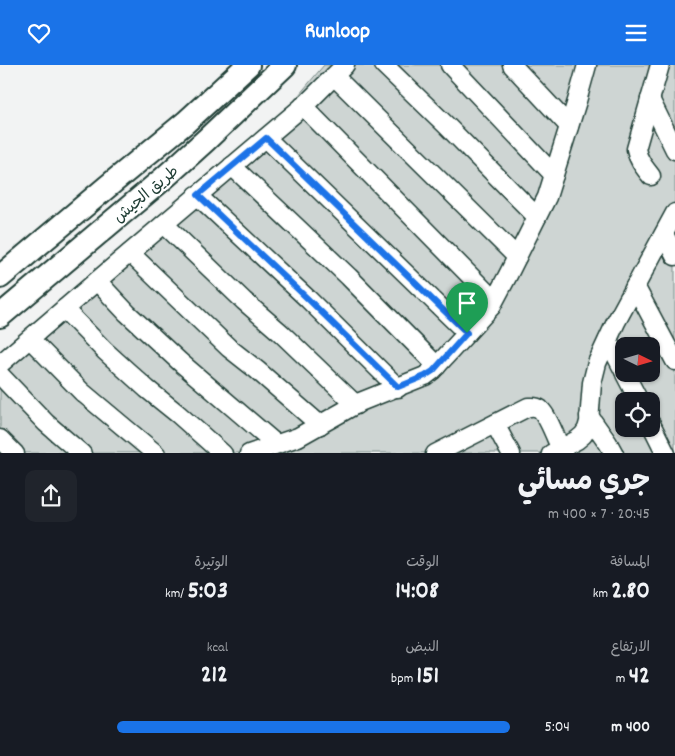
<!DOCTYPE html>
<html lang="ar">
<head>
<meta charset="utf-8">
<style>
  :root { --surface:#171b24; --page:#20242c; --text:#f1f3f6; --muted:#9ea1a6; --accent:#1a73e8 }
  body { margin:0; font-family:Dekko,"Playpen Sans Arabic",sans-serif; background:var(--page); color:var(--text); direction:rtl; height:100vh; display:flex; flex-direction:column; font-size:19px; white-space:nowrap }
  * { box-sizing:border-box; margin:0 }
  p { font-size:16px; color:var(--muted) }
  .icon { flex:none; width:28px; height:28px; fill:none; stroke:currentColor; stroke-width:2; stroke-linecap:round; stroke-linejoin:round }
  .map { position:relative; height:388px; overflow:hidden; direction:ltr }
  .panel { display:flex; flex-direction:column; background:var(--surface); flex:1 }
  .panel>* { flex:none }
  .needle { width:32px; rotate:95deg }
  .fabs { position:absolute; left:615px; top:272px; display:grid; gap:10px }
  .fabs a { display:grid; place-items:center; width:45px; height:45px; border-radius:10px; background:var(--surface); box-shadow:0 1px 4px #0004; font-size:25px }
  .pin { position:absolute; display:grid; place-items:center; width:42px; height:42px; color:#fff; margin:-51px -21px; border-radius:50% 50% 50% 0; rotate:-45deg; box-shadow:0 0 5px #0007 }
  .pin .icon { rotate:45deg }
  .round { display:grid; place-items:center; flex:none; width:52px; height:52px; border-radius:10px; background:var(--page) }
  .headline { display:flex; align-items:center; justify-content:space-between; height:85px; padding:0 25px }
  h1 { font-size:28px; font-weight:700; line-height:38px }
  .stats { display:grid; grid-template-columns:repeat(3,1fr); gap:8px; height:85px; padding:5px 25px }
  .stats div { display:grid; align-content:center }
  .stats b { font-size:25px; font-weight:700 }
  .stats small { font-size:14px; font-weight:400 }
  .stats p { font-size:14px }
  ul { padding:0 25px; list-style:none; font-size:16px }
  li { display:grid; grid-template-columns:80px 60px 1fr; align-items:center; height:38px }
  li i { height:12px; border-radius:6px; background:var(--accent) }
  header { display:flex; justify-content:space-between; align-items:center; height:65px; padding:0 25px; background:var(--accent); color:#fff; font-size:22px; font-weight:700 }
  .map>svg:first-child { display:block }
  .green { fill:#ced5d3; stroke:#768984; fill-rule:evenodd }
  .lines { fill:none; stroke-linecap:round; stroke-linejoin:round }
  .minor-casing { stroke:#1f3d34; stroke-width:21 }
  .major-casing { stroke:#1f3d34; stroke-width:26 }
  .minor { stroke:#fff; stroke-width:18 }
  .major { stroke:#fff; stroke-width:22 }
  .route-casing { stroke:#fff; stroke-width:10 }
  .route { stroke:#1a73e8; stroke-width:6 }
  .labels { text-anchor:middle; stroke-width:4; stroke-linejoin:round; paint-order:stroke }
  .street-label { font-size:16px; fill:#1f3d34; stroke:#fff }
</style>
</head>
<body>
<header><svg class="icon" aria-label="menu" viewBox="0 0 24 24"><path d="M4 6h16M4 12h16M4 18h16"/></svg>Runloop<svg class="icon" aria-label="heart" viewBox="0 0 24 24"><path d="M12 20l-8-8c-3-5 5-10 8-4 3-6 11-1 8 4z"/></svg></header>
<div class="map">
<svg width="675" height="389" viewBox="0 0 675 389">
  <rect width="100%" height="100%" fill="#f2f3f3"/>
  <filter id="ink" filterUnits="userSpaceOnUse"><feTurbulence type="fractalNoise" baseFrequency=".02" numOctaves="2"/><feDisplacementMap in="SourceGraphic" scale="10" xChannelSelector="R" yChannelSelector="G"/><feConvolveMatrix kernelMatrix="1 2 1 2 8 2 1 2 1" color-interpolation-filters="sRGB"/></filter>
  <g filter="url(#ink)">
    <path class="green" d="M 324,0 L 675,0 L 675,388 L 0,388 L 0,287 L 289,42 ZM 624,281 L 651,281 L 651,309 L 624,309 ZM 624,336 L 651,336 L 651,364 L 624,364 Z"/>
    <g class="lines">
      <g class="minor-casing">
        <g id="minor">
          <path d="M 384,0 L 446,60 L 537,152"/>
          <path d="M 450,0 L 554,110"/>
          <path d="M 512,0 L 569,61"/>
          <path d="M 334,11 L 517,192"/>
          <path d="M 650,34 L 675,85"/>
          <path d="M 303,41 L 494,235"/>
          <path d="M 266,73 L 467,268"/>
          <path d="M 232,101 L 349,212 L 437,301"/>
          <path d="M 651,111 C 644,102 638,95 636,84 L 660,0"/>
          <path d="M 197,130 L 308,234 L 398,323"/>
          <path d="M 164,159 L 244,236 L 281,268 L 356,340"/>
          <path d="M 664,169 L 675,191"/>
          <path d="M 130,188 L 229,283 L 257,305 L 320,360"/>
          <path d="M 97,216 L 127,248 L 180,297 L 276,379"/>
          <path d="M 635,221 L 675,296"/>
          <path d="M 64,244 L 105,286 L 147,324 L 178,349 L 223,389"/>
          <path d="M 30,274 L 82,327 L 156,389"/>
          <path d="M 608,275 L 624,306"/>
          <path d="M 0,299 L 119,197 L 269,70 L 308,37 L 345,0"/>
          <path d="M 625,309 L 639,336"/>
          <path d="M 0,310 L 46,358 L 82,389"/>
          <path d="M 589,351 L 608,378 L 614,389"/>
          <path d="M 495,359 L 511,389"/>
          <path d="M 651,359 L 666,389"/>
          <path d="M 0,374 L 15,389"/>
          <path d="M 249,389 L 298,372 L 360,337 L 425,311 L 433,305 L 491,242 L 508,210 L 547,132 L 577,36 L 587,0"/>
          <path d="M 435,389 L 528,342 C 532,342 536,341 540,344 C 549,352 557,377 563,389"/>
          <path d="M 551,389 L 577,375 L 583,370 L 587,364 L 589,357 L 592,318 L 597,298 L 616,257 L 675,148"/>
        </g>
      </g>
      <g class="major-casing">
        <g id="major">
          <path d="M 0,212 L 107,122 L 186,57 L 248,0"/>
          <path d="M 0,251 L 164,113 L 206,75 L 285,0"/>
        </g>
      </g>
      <use href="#minor" class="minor"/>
      <use href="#major" class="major"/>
    </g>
  </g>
  <g class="lines" filter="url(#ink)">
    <g class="route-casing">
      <path id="route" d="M 266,73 L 467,268 L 433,306 L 425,311 L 398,322 L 308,234 L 198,130 Z"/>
    </g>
    <use href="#route" class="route"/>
  </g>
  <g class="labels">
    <g class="street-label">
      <text transform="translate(145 128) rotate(-40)" y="6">طريق الجيش</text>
    </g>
  </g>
</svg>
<div class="fabs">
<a><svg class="needle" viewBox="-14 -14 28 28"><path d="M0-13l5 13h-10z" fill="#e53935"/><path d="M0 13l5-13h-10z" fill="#9ea1a6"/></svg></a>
<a><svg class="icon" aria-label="locate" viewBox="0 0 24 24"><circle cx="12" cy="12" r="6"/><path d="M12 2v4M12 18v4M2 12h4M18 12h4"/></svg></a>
</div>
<div class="pin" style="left:467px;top:268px;background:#1e9e55"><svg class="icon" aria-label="arrive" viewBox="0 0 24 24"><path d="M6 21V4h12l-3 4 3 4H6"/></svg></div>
</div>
<section class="panel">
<div class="headline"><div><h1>جري مسائي</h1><p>20:45 · 7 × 400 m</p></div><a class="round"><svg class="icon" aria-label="share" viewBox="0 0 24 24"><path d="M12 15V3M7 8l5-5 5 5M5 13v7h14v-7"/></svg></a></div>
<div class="stats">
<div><p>المسافة</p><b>2.80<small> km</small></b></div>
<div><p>الوقت</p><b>14:08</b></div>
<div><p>الوتيرة</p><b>5:03<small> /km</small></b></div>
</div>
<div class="stats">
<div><p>الارتفاع</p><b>42<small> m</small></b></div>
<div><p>النبض</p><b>151<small> bpm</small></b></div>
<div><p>kcal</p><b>212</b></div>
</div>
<ul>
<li><b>400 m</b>5:04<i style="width:81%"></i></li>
</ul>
</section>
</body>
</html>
